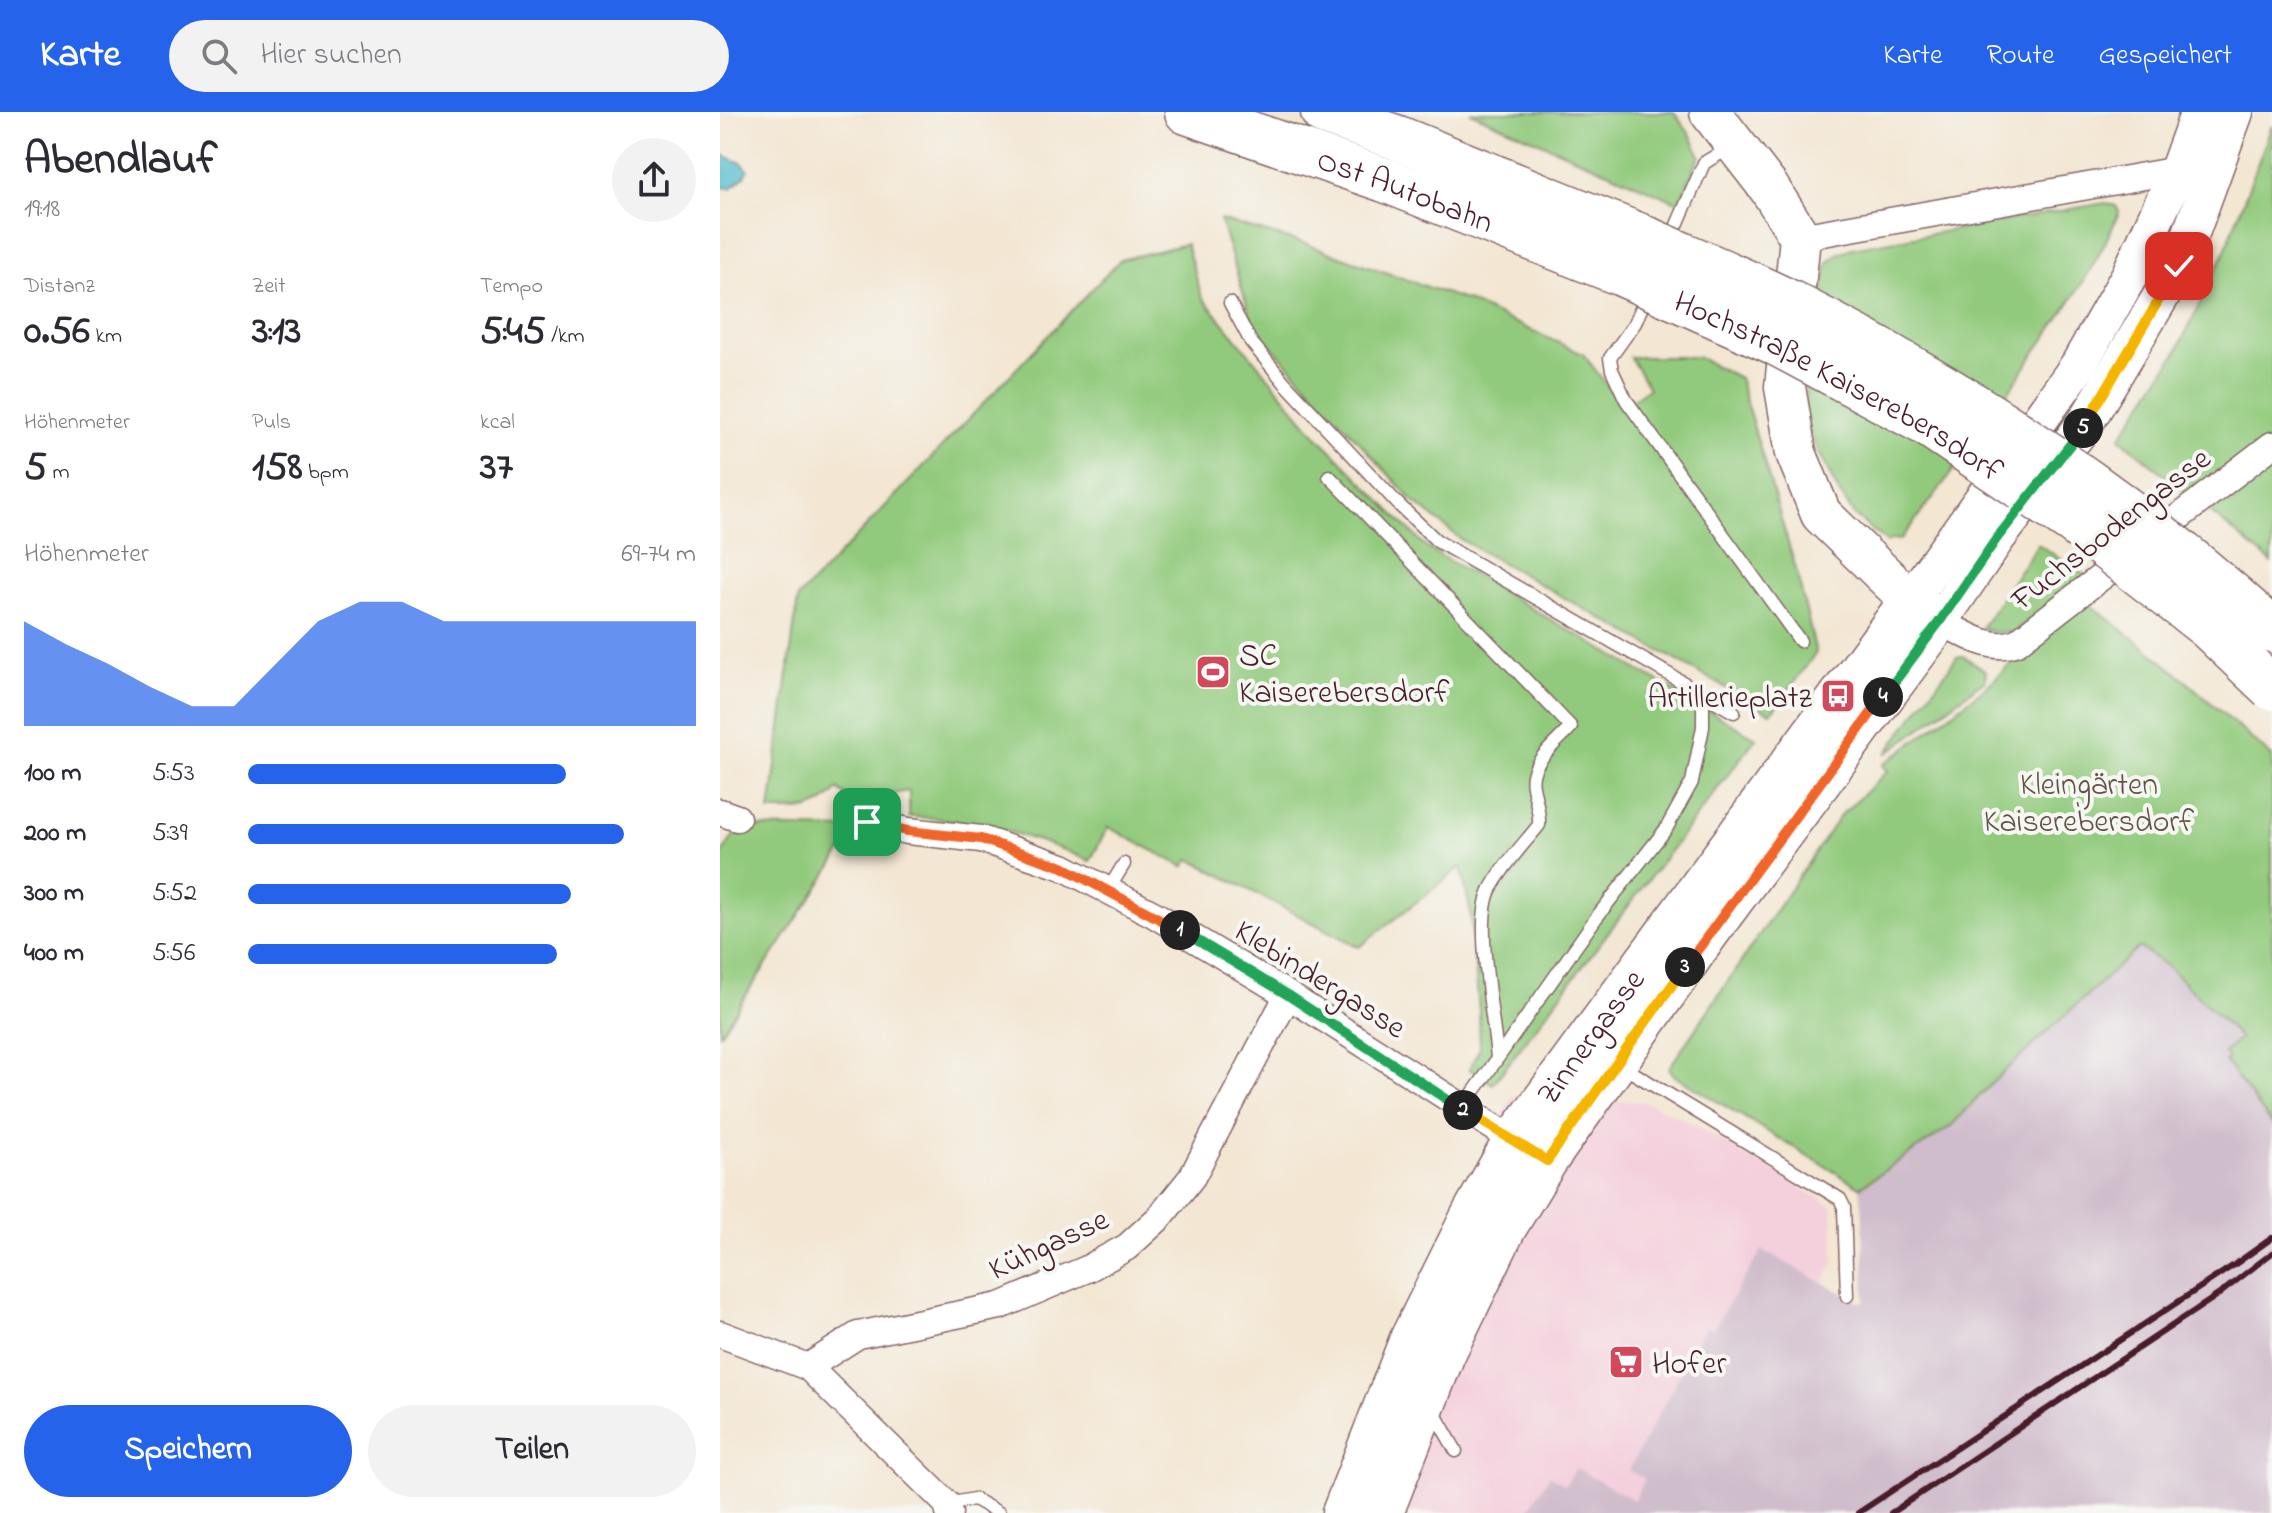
<!DOCTYPE html>
<html lang="de">
<head>
<meta charset="utf-8">
<style>
  :root { --surface:#fff; --page:#f2f2f3; --text:#2b2b33; --muted:#7c7c81; --accent:#2563eb }
  body { margin:0; font-family:"Indie Flower",sans-serif; background:var(--page); color:var(--text); height:100vh; display:flex; flex-direction:column; font-size:30px; white-space:nowrap }
  * { box-sizing:border-box; margin:0 }
  p { font-size:26px; color:var(--muted) }
  .icon { flex:none; width:44px; height:44px; fill:none; stroke:currentColor; stroke-width:2; stroke-linecap:round; stroke-linejoin:round }
  .map { position:relative; flex:1; overflow:hidden }
  .details { display:flex; flex-direction:column; background:var(--surface); width:720px }
  .details>* { flex:none }
  .pin { position:absolute; display:grid; place-items:center; width:68px; height:68px; color:#fff; margin:-34px; border-radius:16px; box-shadow:0 4px 12px #0006 }
  .km { position:absolute; width:40px; height:40px; margin:-20px; border-radius:50%; background:#222; color:#fff; font-size:22px; line-height:40px; text-align:center }
  .round { display:grid; place-items:center; flex:none; width:84px; height:84px; border-radius:42px; background:var(--page) }
  .summary { display:flex; align-items:center; justify-content:space-between; height:136px; padding:0 24px }
  h1 { font-size:44px; font-weight:800; line-height:60px }
  .figures { display:grid; grid-template-columns:repeat(3,1fr); gap:12px; height:136px; padding:8px 24px }
  .figures div { display:grid; align-content:center }
  .figures b { font-size:40px; font-weight:800 }
  .figures small { font-size:22px; font-weight:400 }
  .figures p { font-size:22px }
  .chart { height:224px; padding:16px 24px }
  .chart p { display:flex; justify-content:space-between }
  .chart svg { width:100%; height:144px; margin-top:8px; fill:var(--accent); opacity:.7 }
  .primary-button { display:flex; gap:16px; margin-top:auto; padding:16px 24px }
  .primary-button a { flex:1; height:92px; border-radius:48px; background:var(--accent); color:#fff; font-size:32px; font-weight:800; line-height:92px; text-align:center }
  .primary-button a+a { background:var(--page); color:var(--text) }
  ul { padding:0 24px; list-style:none; font-size:26px }
  li { display:grid; grid-template-columns:128px 96px 1fr; align-items:center; height:60px }
  li i { height:20px; border-radius:10px; background:var(--accent) }
  header { display:flex; align-items:center; gap:48px; box-sizing:border-box; height:112px; padding:0 40px; background:var(--accent); color:#fff }
  header strong { font-size:38px }
  nav { display:flex; gap:44px; margin-inline-start:auto; font-size:28px }
  .search { width:560px; height:72px; background:var(--page); display:flex; align-items:center; gap:20px; box-sizing:border-box; padding:0 28px; border-radius:44px; color:var(--muted); font-size:30px }
  main { display:flex; flex:1; min-height:0 }
  .map>svg:first-child { display:block }
  .built { fill:#f4cfdc }
  .industrial { fill:#d0bdcc }
  .green { fill:#92ca7d; stroke:#6e7454; stroke-width:2 }
  .water { fill:#52bdcd; stroke:#4e6e7c; stroke-width:2 }
  .lines { fill:none; stroke-linecap:round; stroke-linejoin:round }
  .service-casing { stroke:#856565; stroke-width:15 }
  .minor-casing { stroke:#856565; stroke-width:29 }
  .secondary-casing { stroke:#856565; stroke-width:39 }
  .primary-casing { stroke:#856565; stroke-width:43 }
  .motorway-casing { stroke:#856565; stroke-width:47 }
  .service { stroke:#fff; stroke-width:12 }
  .minor { stroke:#fff; stroke-width:26 }
  .secondary { stroke:#fff; stroke-width:36 }
  .primary { stroke:#fff; stroke-width:40 }
  .motorway { stroke:#fff; stroke-width:44 }
  .rail { stroke:#4a1f2b; stroke-width:6 }
  .motorway-bridge-casing { stroke:#856565; stroke-width:47; stroke-linecap:butt }
  .motorway-bridge { stroke:#fff; stroke-width:44 }
  .split-1-casing { stroke:#fff; stroke-width:16 }
  .split-2-casing { stroke:#fff; stroke-width:16 }
  .split-3-casing { stroke:#fff; stroke-width:16 }
  .split-4-casing { stroke:#fff; stroke-width:16 }
  .split-5-casing { stroke:#fff; stroke-width:16 }
  .split-6-casing { stroke:#fff; stroke-width:16 }
  .split-1 { stroke:#f0652b; stroke-width:10 }
  .split-2 { stroke:#22a559; stroke-width:10 }
  .split-3 { stroke:#f5b400; stroke-width:10 }
  .split-4 { stroke:#f0652b; stroke-width:10 }
  .split-5 { stroke:#22a559; stroke-width:10 }
  .split-6 { stroke:#f5b400; stroke-width:10 }
  .labels { text-anchor:middle; stroke-width:8; stroke-linejoin:round; paint-order:stroke }
  .street-label { font-size:32px; fill:#4a1f2b; stroke:#f6f6f2 }
  .poi-label { font-size:32px; fill:#4a1f2b; stroke:#f6f6f2; text-anchor:start }
  .park-label { font-size:32px; fill:#605244; stroke:#f6f6f2 }
</style>
</head>
<body>
<header>
<strong>Karte</strong>
<div class="search"><svg class="icon" aria-label="search" viewBox="0 0 24 24"><circle cx="10" cy="10" r="6"/><path d="M15 15l6 6"/></svg>Hier suchen</div>
<nav><a>Karte</a><a>Route</a><a>Gespeichert</a></nav>
</header>
<main>
<section class="details">
<div class="summary"><div><h1>Abendlauf</h1><p>19:18</p></div><a class="round"><svg class="icon" aria-label="share" viewBox="0 0 24 24"><path d="M12 15V3M7 8l5-5 5 5M5 13v7h14v-7"/></svg></a></div>
<div class="figures">
<div><p>Distanz</p><b>0.56<small> km</small></b></div>
<div><p>Zeit</p><b>3:13</b></div>
<div><p>Tempo</p><b>5:45<small> /km</small></b></div>
</div>
<div class="figures">
<div><p>Höhenmeter</p><b>5<small> m</small></b></div>
<div><p>Puls</p><b>158<small> bpm</small></b></div>
<div><p>kcal</p><b>37</b></div>
</div>
<div class="chart"><p><span>Höhenmeter</span>69–74 m</p>
<svg viewBox="0 0 160 44" preserveAspectRatio="none"><path d="M0 44V12L10 19L20 25L30 32L40 38L50 38L60 25L70 12L80 6L90 6L100 12L110 12L120 12L130 12L140 12L150 12L160 12V44z"/></svg>
</div>
<ul>
<li><b>100 m</b>5:53<i style="width:71%"></i></li>
<li><b>200 m</b>5:39<i style="width:84%"></i></li>
<li><b>300 m</b>5:52<i style="width:72%"></i></li>
<li><b>400 m</b>5:56<i style="width:69%"></i></li>
</ul>
<div class="primary-button"><a>Speichern</a><a>Teilen</a></div>
</section>
<div class="map">
<svg width="1552" height="1401" viewBox="0 0 1552 1401">
  <rect width="100%" height="100%" fill="#f6f6f2"/>
  <filter id="ink" filterUnits="userSpaceOnUse"><feTurbulence type="fractalNoise" baseFrequency=".0125" numOctaves="2"/><feDisplacementMap in="SourceGraphic" scale="16" xChannelSelector="R" yChannelSelector="G"/><feConvolveMatrix kernelMatrix="1 2 1 2 8 2 1 2 1" color-interpolation-filters="sRGB"/></filter>
  <filter id="wash" filterUnits="userSpaceOnUse"><feTurbulence type="fractalNoise" baseFrequency=".006" numOctaves="4" result="noise"/><feDisplacementMap in="SourceGraphic" scale="32" xChannelSelector="R" yChannelSelector="G"/><feGaussianBlur stdDeviation="1.8" result="paint"/><feColorMatrix in="noise" values="0 0 0 0 0 0 0 0 0 0 0 0 0 0 0 0 0 1.4 0 .05"/><feComposite in="paint" operator="in"/></filter>
  <g filter="url(#wash)">
    <rect width="100%" height="100%" fill="#f3e6d2"/>
    <path class="built" d="M 792,984 L 925,990 L 964,1007 L 1112,1094 L 1114,1150 L 1103,1171 L 1042,1138 L 993,1218 L 987,1214 L 908,1358 L 925,1367 L 914,1388 L 856,1357 L 845,1373 L 830,1363 L 807,1401 L 610,1401 L 684,1202 Z"/>
    <path class="industrial" d="M 1419,835 L 1451,857 L 1521,927 L 1505,949 L 1552,1012 L 1552,1401 L 807,1401 L 830,1363 L 845,1373 L 856,1356 L 914,1388 L 925,1367 L 908,1359 L 986,1214 L 993,1217 L 1042,1138 L 1139,1190 L 1145,1190 L 1143,1105 L 1140,1075 L 1231,1014 L 1273,970 Z"/>
    <g class="green">
      <path d="M 750,0 L 954,0 L 971,24 L 980,44 L 959,91 Z"/>
      <path d="M 1552,13 L 1552,451 L 1400,326 L 1456,241 L 1503,144 Z"/>
      <path d="M 1385,91 L 1396,94 L 1399,100 C 1378,153 1343,201 1310,248 C 1269,309 1226,371 1180,428 L 1172,427 L 1167,430 L 1135,404 L 1117,377 L 1091,324 L 1085,298 L 1086,272 L 1107,152 L 1117,142 L 1132,136 Z"/>
      <path d="M 500,108 L 580,130 L 747,189 L 863,242 L 900,290 L 915,286 L 929,276 L 910,245 L 978,245 L 1019,266 L 1077,461 L 1096,541 L 1051,601 L 743,429 L 693,389 L 534,215 Z"/>
      <path d="M 466,132 L 482,185 L 597,324 L 707,436 L 1036,626 L 773,972 L 749,957 L 760,936 L 759,898 L 750,797 L 741,755 L 639,835 L 470,747 L 464,755 L 388,715 L 370,749 C 312,723 253,706 189,705 L 189,679 L 132,689 L 118,677 C 94,702 83,699 50,699 L 78,486 L 400,148 Z"/>
      <path d="M 1318,432 L 1366,464 L 1293,520 L 1272,520 L 1262,515 Z"/>
      <path d="M 1368,491 L 1456,560 L 1552,645 L 1552,1012 L 1505,949 L 1508,946 L 1504,941 L 1520,926 L 1451,857 L 1419,835 L 1273,970 L 1231,1014 L 1140,1075 L 955,964 L 949,956 L 1120,704 L 1168,659 L 1163,653 L 1265,576 L 1313,531 Z"/>
      <path d="M 1243,544 L 1266,559 L 1265,568 L 1166,642 L 1237,545 Z"/>
      <path d="M 19,715 L 128,717 L 124,736 L 0,922 L 0,745 Z"/>
    </g>
    <path class="water" d="M 0,42 L 22,51 L 28,58 L 25,64 L 11,76 L 0,75 Z"/>
  </g>
  <g filter="url(#ink)">
    <g class="lines">
      <g class="service-casing">
        <g id="service">
          <path d="M 950,129 L 984,51 L 1012,34"/>
          <path d="M 927,183 L 915,211 L 890,246 L 892,258 L 906,288 L 1080,529"/>
          <path d="M 510,191 L 531,230 L 565,271 L 679,393 L 717,429 L 983,582 L 983,615 L 972,670 L 946,717 L 876,806 L 742,997"/>
          <path d="M 609,364 L 851,615 C 837,631 808,651 813,674 C 815,687 820,699 819,713 C 803,733 782,755 770,778 C 754,812 774,905 777,946"/>
          <path d="M 983,582 L 1014,600"/>
          <path d="M 388,778 L 404,752"/>
          <path d="M 902,954 L 1120,1087 L 1124,1095 L 1127,1184"/>
          <path d="M 712,1297 L 736,1339"/>
          <path d="M 227,1392 L 254,1387 L 279,1401"/>
        </g>
      </g>
      <g class="minor-casing">
        <g id="minor">
          <path d="M 1080,125 L 1458,58"/>
          <path d="M 1220,509 C 1243,521 1271,541 1297,530 L 1552,333"/>
          <path d="M 0,700 L 17,706"/>
          <path d="M 147,710 L 188,719 L 261,727 L 343,755 L 435,803 L 568,883 L 806,1036"/>
          <path d="M 0,1222 L 88,1255 L 227,1392 L 229,1401"/>
          <path d="M 88,1255 L 138,1223 L 280,1194 L 367,1157 L 407,1135 L 440,1105 L 472,1065 L 568,883"/>
        </g>
      </g>
      <g class="secondary-casing">
        <g id="secondary">
          <path d="M 1190,488 L 1358,254 L 1409,164 L 1458,58 L 1479,0"/>
          <path d="M 1220,509 L 1277,426 L 1364,313 L 1459,154 L 1515,0"/>
        </g>
      </g>
      <g class="primary-casing">
        <g id="primary">
          <path id="s1" d="M 622,1401 L 690,1227 L 752,1102 L 793,1029 L 1190,488"/>
          <path d="M 663,1401 L 725,1242 L 786,1116 L 827,1049 L 988,822 L 1220,509 L 1190,488 L 1101,402 L 1076,341 L 1065,275 L 1080,125 L 1049,76 L 990,0"/>
        </g>
      </g>
      <g class="motorway-casing">
        <g id="motorway">
          <path id="s2" d="M 467,0 L 665,68 L 902,162"/>
          <path d="M 603,0 L 678,26 L 918,123"/>
        </g>
      </g>
      <use href="#service" class="service"/>
      <use href="#minor" class="minor"/>
      <use href="#secondary" class="secondary"/>
      <use href="#primary" class="primary"/>
      <use href="#motorway" class="motorway"/>
      <g class="rail">
        <path d="M 1138,1401 L 1514,1153 L 1552,1126"/>
        <path d="M 1171,1401 L 1498,1183 L 1552,1141"/>
      </g>
      <g class="motorway-bridge-casing">
        <g id="motorway-bridge">
          <path d="M 918,123 C 970,146 1023,167 1073,192 C 1245,279 1409,387 1552,518"/>
          <path id="s3" d="M 902,162 L 1054,230 L 1207,312 L 1354,411 L 1488,515 L 1552,576"/>
        </g>
      </g>
      <use href="#motorway-bridge" class="motorway-bridge"/>
    </g>
  </g>
  <g class="lines" filter="url(#ink)">
    <g class="split-1-casing">
      <path id="split-1" d="M 147,710 L 188,719 L 261,727 L 343,755 L 460,818"/>
    </g>
    <g class="split-2-casing">
      <path id="split-2" d="M 460,818 L 568,883 L 743,998"/>
    </g>
    <g class="split-3-casing">
      <path id="split-3" d="M 743,998 L 827,1049 L 965,855"/>
    </g>
    <g class="split-4-casing">
      <path id="split-4" d="M 965,855 L 1163,585"/>
    </g>
    <g class="split-5-casing">
      <path id="split-5" d="M 1163,585 L 1220,509 L 1277,426 L 1363,316"/>
    </g>
    <g class="split-6-casing">
      <path id="split-6" d="M 1363,316 L 1459,154"/>
    </g>
    <use href="#split-1" class="split-1"/>
    <use href="#split-2" class="split-2"/>
    <use href="#split-3" class="split-3"/>
    <use href="#split-4" class="split-4"/>
    <use href="#split-5" class="split-5"/>
    <use href="#split-6" class="split-6"/>
  </g>
  <defs>
    <g id="stadium-square" transform="scale(1.8)"><rect x="-9" y="-9" width="18" height="18" rx="4" fill="#d1495b" stroke="#f6f6f2"/><path d="M0-5a6.5 5 0 1 0 0 10a6.5 5 0 1 0 0-10ZM-3.5-1.8h7v3.6h-7Z" fill="#fff"/></g>
    <g id="bus-square" transform="scale(1.8)"><rect x="-9" y="-9" width="18" height="18" rx="4" fill="#d1495b" stroke="#f6f6f2"/><path d="M-5-6H5V4H4V6H2V4H-2V6H-4V4H-5ZM-3.5-4V0h7V-4ZM-3.5 1.2v1.5H-2V1.2ZM2 1.2v1.5H3.5V1.2Z" fill="#fff"/></g>
    <g id="supermarket-square" transform="scale(1.8)"><rect x="-9" y="-9" width="18" height="18" rx="4" fill="#d1495b" stroke="#f6f6f2"/><path d="M-6-5.5h2.5l.6 2H6L4.5 2H-2.5L-4.4-4H-6ZM-1.5 3.2a1.3 1.3 0 1 0 .1 0ZM3 3.2a1.3 1.3 0 1 0 .1 0Z" fill="#fff"/></g>
  </defs>
  <g fill-rule="evenodd">
    <use href="#stadium-square" x="493" y="560"/>
    <use href="#bus-square" x="1118" y="584"/>
    <use href="#supermarket-square" x="906" y="1250"/>
  </g>
  <g class="labels">
    <g class="street-label">
      <text dy="11" stroke="none"><textPath href="#s2" startOffset="232">Ost Autobahn</textPath></text>
      <text dy="11" stroke="none"><textPath href="#s3" startOffset="244">Hochstraße Kaiserebersdorf</textPath></text>
      <text transform="translate(1390 416) rotate(-38)" y="11">Fuchsbodengasse</text>
      <text transform="translate(601 866) rotate(32)" y="11">Klebindergasse</text>
      <text dy="11" stroke="none"><textPath href="#s1" startOffset="540">Zinnergasse</textPath></text>
      <text transform="translate(328 1131) rotate(-25)" y="11">Kühgasse</text>
    </g>
    <g class="poi-label">
      <text x="519" y="553">SC<tspan x="519" dy="37">Kaiserebersdorf</tspan></text>
      <text x="1092" y="595" text-anchor="end">Artillerieplatz</text>
      <text x="932" y="1261">Hofer</text>
    </g>
    <g class="park-label">
      <text x="1369" y="682">Kleingärten<tspan x="1369" dy="37">Kaiserebersdorf</tspan></text>
    </g>
  </g>
</svg>
<div class="pin" style="left:147px;top:710px;background:#1e9e55"><svg class="icon" aria-label="arrive" viewBox="0 0 24 24"><path d="M6 21V4h12l-3 4 3 4H6"/></svg></div>
<div class="pin" style="left:1459px;top:154px;background:#d93025"><svg class="icon" aria-label="check" viewBox="0 0 24 24"><path d="M5 12l5 5 9-10"/></svg></div>
<b class="km" style="left:460px;top:818px">1</b>
<b class="km" style="left:743px;top:998px">2</b>
<b class="km" style="left:965px;top:855px">3</b>
<b class="km" style="left:1163px;top:585px">4</b>
<b class="km" style="left:1363px;top:316px">5</b>
</div>
</main>
</body>
</html>
